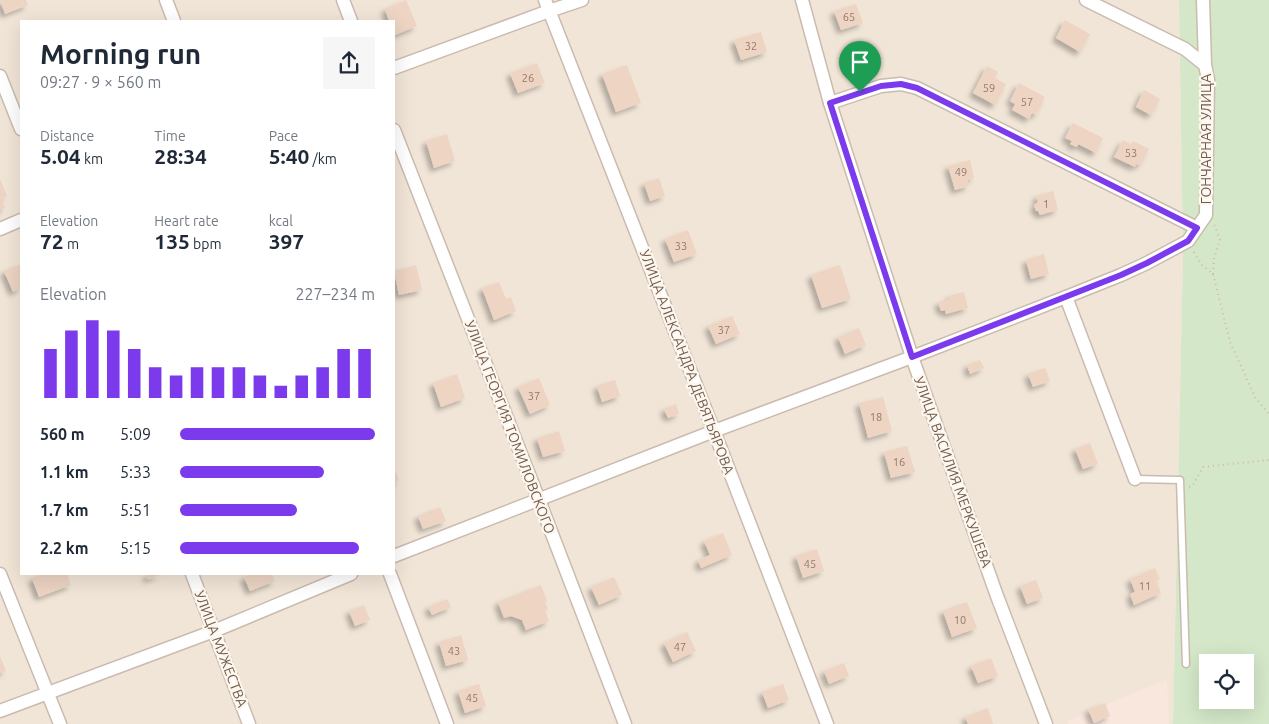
<!DOCTYPE html>
<html lang="en">
<head>
<meta charset="utf-8">
<style>
  :root { --surface:#fff; --page:#f6f6f7; --text:#1f2937; --muted:#747a83; --accent:#7c3aed }
  body { margin:0; font-family:Ubuntu,sans-serif; background:var(--page); color:var(--text); height:100vh; display:flex; flex-direction:column; font-size:19px; white-space:nowrap }
  * { box-sizing:border-box; margin:0 }
  p { font-size:16px; color:var(--muted) }
  .icon { flex:none; width:28px; height:28px; fill:none; stroke:currentColor; stroke-width:2; stroke-linecap:round; stroke-linejoin:round }
  .map { position:relative; flex:1; overflow:hidden }
  .panel { position:absolute; left:20px; top:20px; width:375px; height:555px; display:flex; flex-direction:column; background:var(--surface); border-radius:0px; box-shadow:0 5px 20px #0002 }
  .panel>* { flex:none }
  .controls { position:absolute; left:1199px; top:654px; display:grid; gap:10px }
  .controls a { display:grid; place-items:center; width:55px; height:55px; border-radius:0px; background:var(--surface); box-shadow:0 5px 20px #0002; font-size:25px }
  .pin { position:absolute; display:grid; place-items:center; width:42px; height:42px; color:#fff; margin:-51px -21px; border-radius:50% 50% 50% 0; rotate:-45deg; box-shadow:0 0 5px #0007 }
  .pin .icon { rotate:45deg }
  .round { display:grid; place-items:center; flex:none; width:52px; height:52px; border-radius:0px; background:var(--page) }
  .headline { display:flex; align-items:center; justify-content:space-between; height:85px; padding:0 20px }
  h1 { font-size:28px; font-weight:600; line-height:38px }
  .metrics { display:grid; grid-template-columns:repeat(3,1fr); gap:8px; height:85px; padding:5px 20px }
  .metrics div { display:grid; align-content:center }
  .metrics b { font-size:21px; font-weight:600 }
  .metrics small { font-size:14px; font-weight:400 }
  .metrics p { font-size:14px }
  .chart { height:140px; padding:10px 20px }
  .chart p { display:flex; justify-content:space-between }
  .chart svg { width:100%; height:90px; margin-top:5px; stroke:var(--accent); stroke-width:6 }
  ul { padding:0 20px; list-style:none; font-size:16px }
  li { display:grid; grid-template-columns:80px 60px 1fr; align-items:center; height:38px }
  li i { height:12px; border-radius:6px; background:var(--accent) }
  .map>svg:first-child { display:block }
  .residential { fill:#f1e5d7; fill-rule:evenodd }
  .commercial { fill:#f9e6dd }
  .green { fill:#d4e7c8; fill-rule:evenodd }
  .building { fill:#edd4c3; filter:url(#shadow) }
  .lines { fill:none; stroke-linecap:round; stroke-linejoin:round }
  .lane-casing { stroke:#cbbbaf; stroke-width:9 }
  .street-casing { stroke:#cbbbaf; stroke-width:15 }
  .path { stroke:#d2b7a6; stroke-width:2; stroke-dasharray:1 4; stroke-linecap:butt }
  .lane { stroke:#fff; stroke-width:6 }
  .street { stroke:#fff; stroke-width:12 }
  .route-casing { stroke:#fff; stroke-width:10 }
  .route { stroke:#7c3aed; stroke-width:6 }
  .labels { text-anchor:middle; stroke-width:4.5; stroke-linejoin:round; paint-order:stroke }
  .number-label { font-size:11px; fill:#91796c }
  .street-label { font-size:14px; fill:#725b4f; stroke:#fdf7ee }
</style>
</head>
<body>
<div class="map">
<svg width="1269" height="724" viewBox="0 0 1269 724">
  <defs>
    <filter id="shadow"><feDropShadow dx="-4" dy="4" stdDeviation="2.5" flood-color="#0004"/></filter>
  </defs>
  <rect width="100%" height="100%" fill="#faf3e8"/>
  <path class="residential" d="M 0,0 L 1179,0 L 1183,254 L 1173,724 L 0,724 ZM 21,21 L 394,21 L 394,574 L 21,574 Z"/>
  <path class="commercial" d="M 1167,679 L 1169,724 L 1068,724 L 1067,721 Z"/>
  <path class="green" d="M 1179,0 L 1269,0 L 1269,724 L 1173,724 L 1183,254 ZM 1208,662 L 1245,662 L 1245,700 L 1208,700 Z"/>
  <g class="building">
    <path d="M 0,0 L 26,0 L 28,5 L 5,14 Z"/>
    <path d="M 406,0 L 417,26 L 395,35 L 394,21 L 389,21 L 385,9 Z"/>
    <path d="M 856,4 L 863,23 L 841,30 L 834,11 Z"/>
    <path d="M 1065,20 L 1090,34 L 1080,52 L 1056,38 Z"/>
    <path d="M 761,32 L 767,52 L 741,60 L 734,40 Z"/>
    <path d="M 537,63 L 545,83 L 518,93 L 510,73 Z"/>
    <path d="M 627,65 L 641,103 L 616,112 L 602,74 Z"/>
    <path d="M 987,66 L 998,72 L 995,78 L 1006,84 L 995,105 L 973,93 Z"/>
    <path d="M 1019,83 L 1045,97 L 1036,115 L 1032,113 L 1029,119 L 1012,110 L 1015,104 L 1010,101 Z"/>
    <path d="M 1144,90 L 1160,99 L 1151,115 L 1136,107 Z"/>
    <path d="M 1073,123 L 1103,138 L 1096,153 L 1078,144 L 1077,147 L 1070,144 L 1072,141 L 1065,138 Z"/>
    <path d="M 447,134 L 455,161 L 434,168 L 426,141 Z"/>
    <path d="M 1123,140 L 1131,145 L 1133,141 L 1149,149 L 1140,165 L 1136,164 L 1135,167 L 1114,157 Z"/>
    <path d="M 970,160 L 974,178 L 967,180 L 969,186 L 955,190 L 948,166 Z"/>
    <path d="M 659,178 L 665,196 L 650,201 L 644,183 Z"/>
    <path d="M 0,179 L 7,196 L 2,198 L 5,208 L 0,210 Z"/>
    <path d="M 1053,191 L 1058,210 L 1040,215 L 1038,211 L 1036,211 L 1034,205 L 1038,202 L 1036,196 Z"/>
    <path d="M 688,230 L 697,254 L 674,262 L 665,239 Z"/>
    <path d="M 1044,254 L 1049,274 L 1031,279 L 1026,260 Z"/>
    <path d="M 21,264 L 21,288 L 13,292 L 4,271 Z"/>
    <path d="M 416,265 L 422,290 L 399,295 L 394,271 Z"/>
    <path d="M 840,265 L 851,299 L 822,308 L 811,275 Z"/>
    <path d="M 499,282 L 506,299 L 511,297 L 516,311 L 494,320 L 482,288 Z"/>
    <path d="M 964,292 L 968,308 L 946,314 L 945,310 L 941,311 L 938,302 L 950,299 L 949,296 Z"/>
    <path d="M 732,316 L 740,334 L 716,344 L 708,326 Z"/>
    <path d="M 859,328 L 866,345 L 845,354 L 838,337 Z"/>
    <path d="M 980,360 L 984,368 L 970,374 L 967,365 Z"/>
    <path d="M 1045,368 L 1050,381 L 1033,387 L 1028,374 Z"/>
    <path d="M 457,374 L 465,398 L 441,407 L 433,383 Z"/>
    <path d="M 539,378 L 550,405 L 530,414 L 518,387 Z"/>
    <path d="M 615,380 L 620,396 L 602,402 L 597,386 Z"/>
    <path d="M 883,397 L 892,431 L 868,438 L 859,403 Z"/>
    <path d="M 676,404 L 679,414 L 668,418 L 664,409 Z"/>
    <path d="M 559,431 L 565,451 L 543,457 L 537,438 Z"/>
    <path d="M 1090,443 L 1098,464 L 1083,469 L 1075,449 Z"/>
    <path d="M 907,446 L 915,472 L 891,478 L 884,452 Z"/>
    <path d="M 394,469 L 399,480 L 394,483 Z"/>
    <path d="M 440,507 L 446,521 L 423,529 L 418,516 Z"/>
    <path d="M 723,533 L 732,555 L 701,568 L 698,560 L 710,555 L 704,541 Z"/>
    <path d="M 817,549 L 824,571 L 803,578 L 796,556 Z"/>
    <path d="M 1155,568 L 1160,579 L 1156,580 L 1161,593 L 1134,605 L 1130,594 L 1135,592 L 1130,579 Z"/>
    <path d="M 43,574 L 61,574 L 61,575 L 67,574 L 71,585 L 39,597 L 32,578 Z"/>
    <path d="M 146,574 L 163,574 L 148,579 Z"/>
    <path d="M 251,574 L 272,574 L 275,581 L 250,591 L 244,577 Z"/>
    <path d="M 614,577 L 622,595 L 599,605 L 591,587 Z"/>
    <path d="M 1036,580 L 1043,598 L 1027,604 L 1020,586 Z"/>
    <path d="M 541,585 L 547,601 L 545,602 L 548,609 L 545,611 L 549,621 L 526,630 L 522,620 L 511,616 L 504,618 L 498,602 Z"/>
    <path d="M 447,599 L 451,607 L 432,615 L 428,607 Z"/>
    <path d="M 967,602 L 977,628 L 952,637 L 943,611 Z"/>
    <path d="M 364,605 L 370,620 L 355,626 L 349,611 Z"/>
    <path d="M 687,632 L 696,651 L 673,662 L 664,643 Z"/>
    <path d="M 461,635 L 468,660 L 446,666 L 439,642 Z"/>
    <path d="M 0,656 L 6,671 L 0,673 Z"/>
    <path d="M 991,658 L 998,676 L 978,683 L 971,666 Z"/>
    <path d="M 844,663 L 849,676 L 829,684 L 824,671 Z"/>
    <path d="M 479,684 L 486,706 L 465,713 L 458,691 Z"/>
    <path d="M 783,684 L 789,700 L 768,708 L 762,692 Z"/>
    <path d="M 1105,703 L 1110,716 L 1094,723 L 1088,709 Z"/>
    <path d="M 988,708 L 993,724 L 968,724 L 965,717 Z"/>
  </g>
  <g class="lines">
    <g class="lane-casing">
      <path id="lane" d="M 1135,479 L 1180,480 L 1186,664"/>
    </g>
    <g class="street-casing">
      <g id="street">
        <path d="M 166,0 L 174,21"/>
        <path d="M 343,0 L 351,21"/>
        <path d="M 545,0 L 714,431 L 827,724"/>
        <path d="M 802,0 L 830,103 L 912,357 L 997,596 L 1046,724"/>
        <path d="M 1203,0 L 1205,65"/>
        <path d="M 394,68 L 549,11 L 582,0"/>
        <path d="M 0,76 L 21,129"/>
        <path d="M 830,103 L 881,86 L 901,84 L 917,88 L 1197,228"/>
        <path d="M 394,130 L 539,500 L 625,724"/>
        <path d="M 0,229 L 21,220"/>
        <path d="M 1066,297 L 1135,479"/>
        <path d="M 394,556 L 714,431 L 912,357 L 1066,297 L 1121,275 L 1147,263 L 1188,241 L 1206,215 L 1208,79 L 1205,65 L 1185,49 L 1086,0"/>
        <path d="M 0,574 L 60,724"/>
        <path d="M 192,574 L 249,724"/>
        <path d="M 390,574 L 447,724"/>
        <path d="M 0,711 L 214,631 L 351,574"/>
      </g>
    </g>
    <g class="path">
      <path d="M 1194,252 L 1202,265 L 1213,274 L 1230,342 L 1255,397 L 1269,414"/>
      <path d="M 1213,274 L 1214,258 L 1220,240 L 1214,224"/>
      <path d="M 1189,487 L 1193,485 L 1203,467 L 1269,460"/>
    </g>
    <use href="#lane" class="lane"/>
    <use href="#street" class="street"/>
  </g>
  <g class="lines">
    <g class="route-casing">
      <path id="route" d="M 901,84 L 917,88 L 1197,228 L 1188,241 L 1147,263 L 1121,275 L 912,357 L 830,103 L 881,86 Z"/>
    </g>
    <use href="#route" class="route"/>
  </g>
  <g class="labels">
    <g class="number-label">
      <text x="849" y="21">65</text>
      <text x="751" y="50">32</text>
      <text x="528" y="82">26</text>
      <text x="989" y="92">59</text>
      <text x="1027" y="106">57</text>
      <text x="1131" y="157">53</text>
      <text x="961" y="176">49</text>
      <text x="1046" y="208">1</text>
      <text x="681" y="250">33</text>
      <text x="724" y="334">37</text>
      <text x="534" y="400">37</text>
      <text x="876" y="421">18</text>
      <text x="899" y="466">16</text>
      <text x="810" y="568">45</text>
      <text x="1145" y="590">11</text>
      <text x="960" y="624">10</text>
      <text x="680" y="651">47</text>
      <text x="454" y="655">43</text>
      <text x="472" y="702">45</text>
    </g>
    <g class="street-label">
      <text transform="translate(1206 139) rotate(-90)" y="5">ГОНЧАРНАЯ УЛИЦА</text>
      <text transform="translate(687 362) rotate(69)" y="5">УЛИЦА АЛЕКСАНДРА ДЕВЯТЬЯРОВА</text>
      <text transform="translate(510 427) rotate(69)" y="5">УЛИЦА ГЕОРГИЯ ТОМИЛОВСКОГО</text>
      <text transform="translate(953 472) rotate(70)" y="5">УЛИЦА ВАСИЛИЯ МЕРКУШЕВА</text>
      <text transform="translate(221 649) rotate(69)" y="5">УЛИЦА МУЖЕСТВА</text>
    </g>
  </g>
</svg>
<div class="controls">
<a><svg class="icon" aria-label="locate" viewBox="0 0 24 24"><circle cx="12" cy="12" r="6"/><path d="M12 2v4M12 18v4M2 12h4M18 12h4"/></svg></a>
</div>
<div class="pin" style="left:860px;top:92px;background:#1e9e55"><svg class="icon" aria-label="arrive" viewBox="0 0 24 24"><path d="M6 21V4h12l-3 4 3 4H6"/></svg></div>
<section class="panel">
<div class="headline"><div><h1>Morning run</h1><p>09:27 · 9 × 560 m</p></div><a class="round"><svg class="icon" aria-label="share" viewBox="0 0 24 24"><path d="M12 15V3M7 8l5-5 5 5M5 13v7h14v-7"/></svg></a></div>
<div class="metrics">
<div><p>Distance</p><b>5.04<small> km</small></b></div>
<div><p>Time</p><b>28:34</b></div>
<div><p>Pace</p><b>5:40<small> /km</small></b></div>
</div>
<div class="metrics">
<div><p>Elevation</p><b>72<small> m</small></b></div>
<div><p>Heart rate</p><b>135<small> bpm</small></b></div>
<div><p>kcal</p><b>397</b></div>
</div>
<div class="chart"><p><span>Elevation</span>227–234 m</p>
<svg viewBox="0 0 160 44" preserveAspectRatio="none"><path d="M5 44V20M15 44V11M25 44V6M35 44V11M45 44V20M55 44V29M65 44V33M75 44V29M85 44V29M95 44V29M105 44V33M115 44V38M125 44V33M135 44V29M145 44V20M155 44V20"/></svg>
</div>
<ul>
<li><b>560 m</b>5:09<i style="width:100%"></i></li>
<li><b>1.1 km</b>5:33<i style="width:74%"></i></li>
<li><b>1.7 km</b>5:51<i style="width:60%"></i></li>
<li><b>2.2 km</b>5:15<i style="width:92%"></i></li>
</ul>
</section>
</div>
</body>
</html>
